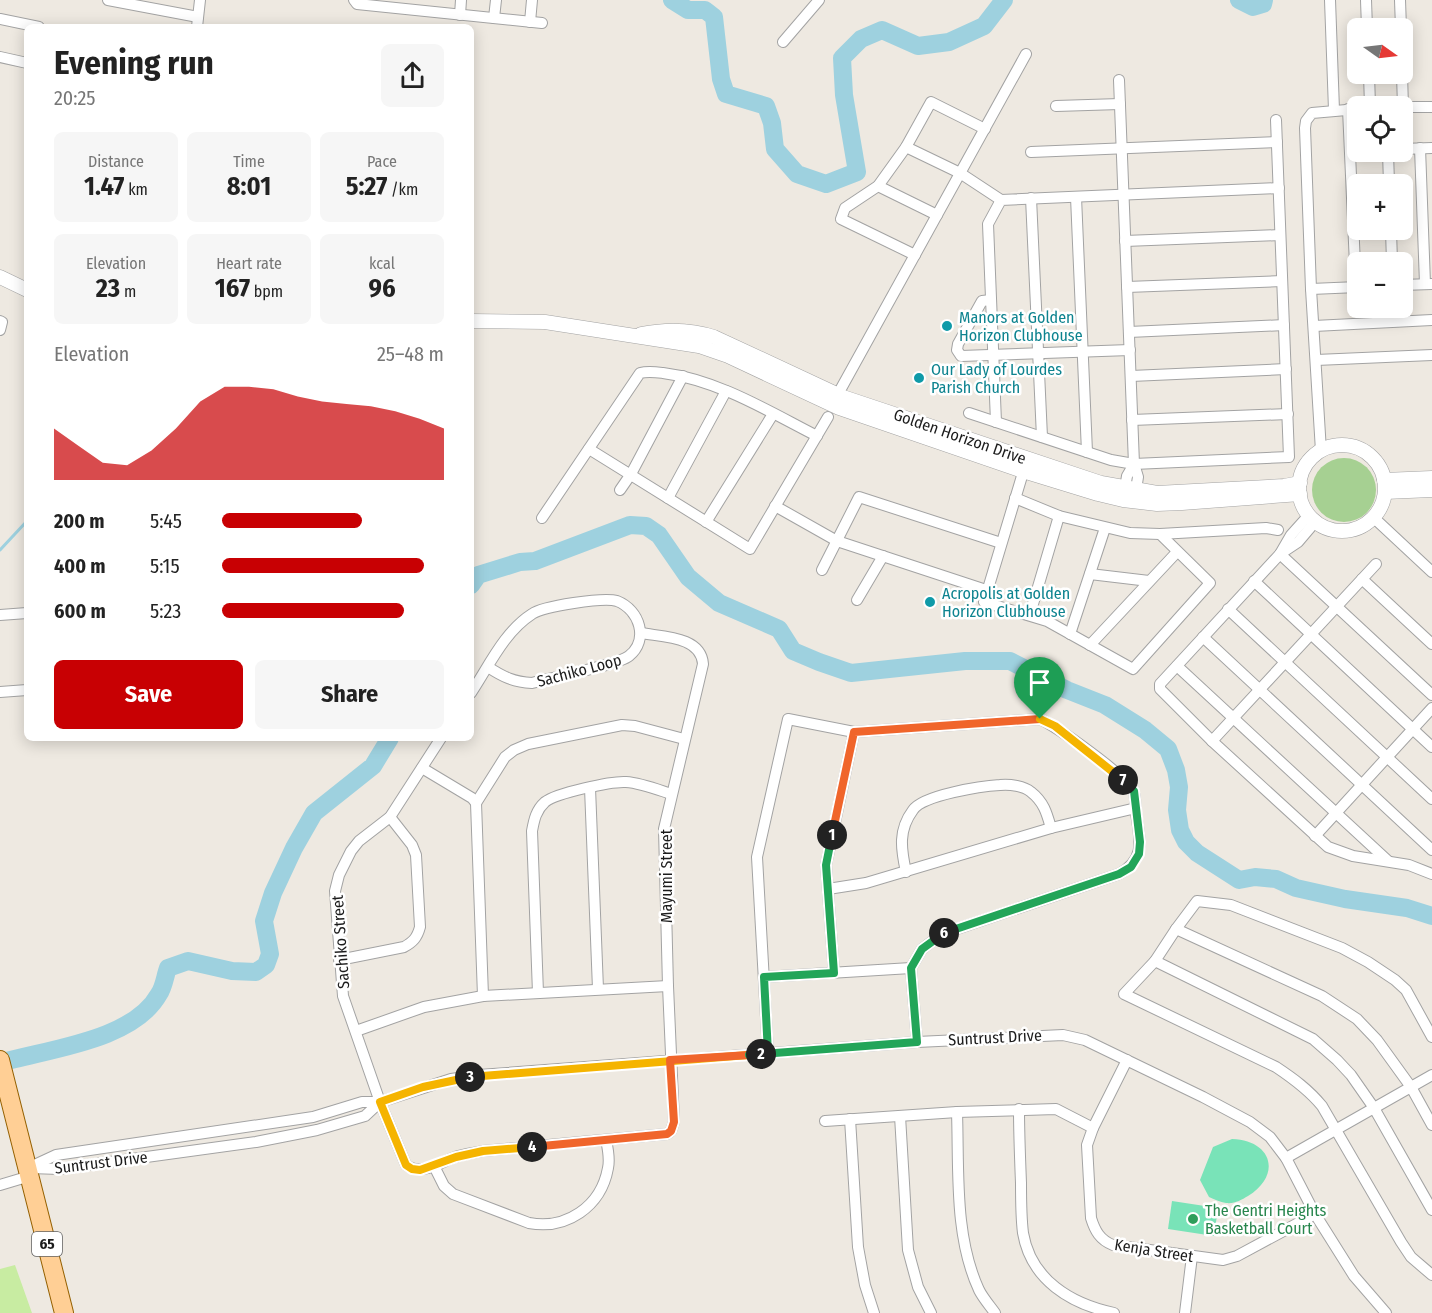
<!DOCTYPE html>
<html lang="en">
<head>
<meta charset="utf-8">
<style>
  :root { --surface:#fff; --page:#f6f6f6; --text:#222; --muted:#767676; --accent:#c80003 }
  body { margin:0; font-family:"Fira Sans Condensed",sans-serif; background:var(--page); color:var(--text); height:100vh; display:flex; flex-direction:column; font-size:22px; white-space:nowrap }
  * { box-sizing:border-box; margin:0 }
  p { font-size:20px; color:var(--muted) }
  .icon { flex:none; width:33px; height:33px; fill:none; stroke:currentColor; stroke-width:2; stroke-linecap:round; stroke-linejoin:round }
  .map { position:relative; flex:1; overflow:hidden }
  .drawer { position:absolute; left:24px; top:24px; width:450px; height:717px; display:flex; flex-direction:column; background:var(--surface); border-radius:9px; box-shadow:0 3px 15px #0003 }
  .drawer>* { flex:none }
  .needle { width:39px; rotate:104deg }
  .fabs { position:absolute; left:1347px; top:18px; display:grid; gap:12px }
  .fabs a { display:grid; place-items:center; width:66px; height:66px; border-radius:9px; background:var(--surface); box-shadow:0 3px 15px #0003; font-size:30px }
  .pin { position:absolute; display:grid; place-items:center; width:51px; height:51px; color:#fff; margin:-62px -26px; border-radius:50% 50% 50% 0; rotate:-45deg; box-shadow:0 0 6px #0007 }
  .pin .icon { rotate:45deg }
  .km { position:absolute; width:30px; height:30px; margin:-15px; border-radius:50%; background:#222; color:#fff; font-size:16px; line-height:30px; text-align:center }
  .round { display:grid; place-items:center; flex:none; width:63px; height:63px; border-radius:9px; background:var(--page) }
  .summary { display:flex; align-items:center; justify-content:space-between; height:102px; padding:0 30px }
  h1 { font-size:33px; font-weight:700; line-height:45px }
  .figures { display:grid; grid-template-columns:repeat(3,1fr); gap:9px; height:102px; padding:6px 30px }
  .figures div { display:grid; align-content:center; border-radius:9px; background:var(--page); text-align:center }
  .figures b { font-size:26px; font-weight:700 }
  .figures small { font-size:16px; font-weight:400 }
  .figures p { font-size:16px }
  .chart { height:168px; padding:12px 30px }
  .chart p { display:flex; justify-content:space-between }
  .chart svg { width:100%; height:108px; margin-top:6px; fill:var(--accent); opacity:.7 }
  .button { display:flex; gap:12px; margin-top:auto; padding:12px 30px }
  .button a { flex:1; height:69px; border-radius:9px; background:var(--accent); color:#fff; font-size:24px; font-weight:700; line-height:69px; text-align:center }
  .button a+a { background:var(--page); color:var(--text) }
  ul { padding:0 30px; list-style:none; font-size:20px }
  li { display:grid; grid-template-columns:96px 72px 1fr; align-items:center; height:45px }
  li i { height:15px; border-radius:8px; background:var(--accent) }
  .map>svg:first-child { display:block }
  .grass { fill:#c8eca2 }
  .forest { fill:#a6d092 }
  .pitch { fill:#79e3b8 }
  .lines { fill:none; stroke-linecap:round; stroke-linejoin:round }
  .stream { stroke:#9ed1df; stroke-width:3 }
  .river { stroke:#9ed1df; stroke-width:18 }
  .minor-casing { stroke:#a3a3a3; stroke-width:12 }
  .tertiary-casing { stroke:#a3a3a3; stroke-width:15 }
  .primary-casing { stroke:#946000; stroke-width:20 }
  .minor { stroke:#fff; stroke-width:10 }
  .tertiary { stroke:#fff; stroke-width:14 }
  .primary { stroke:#ffcf95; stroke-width:18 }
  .split-1-casing { stroke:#fff; stroke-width:12 }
  .split-2-casing { stroke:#fff; stroke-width:12 }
  .split-3-casing { stroke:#fff; stroke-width:12 }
  .split-4-casing { stroke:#fff; stroke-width:12 }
  .split-5-casing { stroke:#fff; stroke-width:12 }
  .split-6-casing { stroke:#fff; stroke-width:12 }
  .split-7-casing { stroke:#fff; stroke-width:12 }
  .split-8-casing { stroke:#fff; stroke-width:12 }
  .split-1 { stroke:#f0652b; stroke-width:8 }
  .split-2 { stroke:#22a559; stroke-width:8 }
  .split-3 { stroke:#f5b400; stroke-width:8 }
  .split-4 { stroke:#f5b400; stroke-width:8 }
  .split-5 { stroke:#f0652b; stroke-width:8 }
  .split-6 { stroke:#22a559; stroke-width:8 }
  .split-7 { stroke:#22a559; stroke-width:8 }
  .split-8 { stroke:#f5b400; stroke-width:8 }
  .culture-dot { fill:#0f9aa8; stroke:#fff; stroke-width:2 }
  .leisure-dot { fill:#2e9e5b; stroke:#fff; stroke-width:2 }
  .labels { text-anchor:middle; stroke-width:5; stroke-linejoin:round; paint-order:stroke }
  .shield { fill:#fff; stroke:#606060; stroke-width:1.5 }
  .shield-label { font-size:15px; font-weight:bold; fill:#1c1c1c }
  .culture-label { font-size:16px; fill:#0d838f; stroke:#fff; text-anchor:start }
  .street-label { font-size:16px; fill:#1c1c1c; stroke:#fff }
  .leisure-label { font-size:16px; fill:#27864d; stroke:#fff; text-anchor:start }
</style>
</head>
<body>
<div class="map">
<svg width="1432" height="1313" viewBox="0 0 1432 1313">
  <rect width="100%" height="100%" fill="#eee9e1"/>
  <path class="grass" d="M 15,1265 L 32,1313 L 0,1313 L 0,1269 Z"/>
  <circle class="forest" cx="1344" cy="490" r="32"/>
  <g class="pitch">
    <path d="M 1232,1139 C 1271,1140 1283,1174 1248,1196 C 1241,1200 1235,1204 1226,1203 C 1220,1202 1214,1199 1209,1197 L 1200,1180 L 1213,1147 Z"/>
    <path d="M 1172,1201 L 1218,1208 L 1214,1236 L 1168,1229 Z"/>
  </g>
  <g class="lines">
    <g class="stream">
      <path d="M 0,550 L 27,521"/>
      <path d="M 471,573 L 478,575"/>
    </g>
    <g class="river">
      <path d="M 672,0 L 688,10 L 705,10 L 714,17 L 721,79 L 726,94 L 766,106 L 772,123 L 775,149 L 797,174 L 826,184 L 857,172 L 844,95 L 842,58 L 861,39 L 882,30 L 918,46 L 949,42 L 984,26 L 1004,0"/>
      <path d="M 1239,0 L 1253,7 L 1263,4 L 1264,0"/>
      <path d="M 471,585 L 478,575 L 520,562 L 535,561 L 630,525 L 646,526 L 659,535 L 688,577 L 719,603 L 779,629 L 793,651 L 819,662 L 851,673 L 965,661 L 1010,661 L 1067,690 L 1105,705 L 1145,730 L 1168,749 L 1176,770 L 1179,787 L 1177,810 L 1180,830 L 1186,842 L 1197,853 L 1239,880 L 1255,877 L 1276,879 L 1296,888 L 1345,899 L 1407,908 L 1432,916"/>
      <path d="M 0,1063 C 47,1049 133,1041 159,994 C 164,987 165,976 168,968 L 188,961 L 232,971 L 256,972 L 266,965 L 270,954 L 264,921 L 273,893 L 294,848 L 314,813 L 373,766 L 390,738"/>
    </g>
    <g class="minor-casing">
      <g id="minor">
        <path d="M 108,0 L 198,17"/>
        <path d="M 354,0 L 357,4 L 542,23"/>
        <path d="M 1330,0 L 1334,110"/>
        <path d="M 1366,0 L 1367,28"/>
        <path d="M 1400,0 L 1401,28"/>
        <path d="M 460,15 L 461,0"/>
        <path d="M 494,18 L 496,0"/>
        <path d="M 0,19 L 39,27"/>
        <path d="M 530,22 L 532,0"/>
        <path d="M 197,27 L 200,0"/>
        <path d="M 783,42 L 819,0"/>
        <path d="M 0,57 L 27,63"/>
        <path d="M 1369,74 L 1370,106"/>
        <path d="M 1402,74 L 1403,107"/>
        <path d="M 1119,80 L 1134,464 L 1138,477 L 1135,496"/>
        <path d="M 1056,106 L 1120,104"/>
        <path d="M 1402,107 L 1432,107"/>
        <path d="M 1348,109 L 1356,287"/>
        <path d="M 906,147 L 960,173 L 1001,200"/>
        <path d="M 1420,148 L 1425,284"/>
        <path d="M 1402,149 L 1432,148"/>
        <path d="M 1031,152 L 1277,142"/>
        <path d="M 1388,152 L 1389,184"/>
        <path d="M 878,186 L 937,215"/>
        <path d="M 1076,197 L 1087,452"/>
        <path d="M 1031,198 L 1042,437"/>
        <path d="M 1391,230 L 1392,262"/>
        <path d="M 1125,241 L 1280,235"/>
        <path d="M 915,255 L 841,219 L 845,208 L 878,186 L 906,147 L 931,102 L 985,129"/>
        <path d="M 1402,285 L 1432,284"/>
        <path d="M 1127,287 L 1282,281"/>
        <path d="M 1311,289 L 1358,287"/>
        <path d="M 991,300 L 982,301 L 958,344 L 957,350 L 961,356 L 1130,350"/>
        <path d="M 0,321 L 2,322 L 0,330"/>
        <path d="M 1314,326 L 1432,320"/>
        <path d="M 1129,332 L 1284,325"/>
        <path d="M 1316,360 L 1432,355"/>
        <path d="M 1131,376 L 1286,369"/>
        <path d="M 838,394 L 1026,54"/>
        <path d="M 969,413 L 1111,460 L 1134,464 L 1289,457 L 1276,120"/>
        <path d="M 1132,420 L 1288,414"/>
        <path d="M 996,422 L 988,224 L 1001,200 L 1279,188"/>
        <path d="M 589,449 L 750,549 L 828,417"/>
        <path d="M 1321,451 L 1311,289 L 1305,128 L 1306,121 L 1312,113 L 1358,109"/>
        <path d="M 1025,466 L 984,602 L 1047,621 L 1133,669 L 1210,583 L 1160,534"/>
        <path d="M 620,490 L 631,474 L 683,376"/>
        <path d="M 1124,494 L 1127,476 L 1134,464"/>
        <path d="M 668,498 L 726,391"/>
        <path d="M 1015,498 L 1059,516 L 1130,533 L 1160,534 L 1266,528 L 1278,530"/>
        <path d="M 775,506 L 837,541 L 986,590"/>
        <path d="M 1309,515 L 1291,535 L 1280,554 L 1160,684 L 1160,689 L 1212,741 L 1328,847 L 1353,856 L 1409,865 L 1432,874"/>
        <path d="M 1373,517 L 1432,572"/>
        <path d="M 542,518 L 640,373 C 648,371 655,372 663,373 C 718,380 768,411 817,436"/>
        <path d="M 706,522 L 773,414"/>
        <path d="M 1283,552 L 1298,542 L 1315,522"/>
        <path d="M 1280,554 L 1432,695"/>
        <path d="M 822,570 L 859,497 L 1001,543"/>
        <path d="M 1090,574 L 1149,581"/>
        <path d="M 1362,579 L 1432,644"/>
        <path d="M 1254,581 L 1432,747"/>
        <path d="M 857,600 L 883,556"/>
        <path d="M 1228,609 L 1432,799"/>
        <path d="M 1030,614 L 1059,516"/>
        <path d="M 0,615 L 27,613"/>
        <path d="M 1070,634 L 1105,528"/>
        <path d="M 1203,637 L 1432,850"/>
        <path d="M 1090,645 L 1177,552"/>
        <path d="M 1177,666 L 1388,861"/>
        <path d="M 0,692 L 27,690"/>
        <path d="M 471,693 C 489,666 504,632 532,614 C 543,606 604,597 617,601 C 640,610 649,640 629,656 C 618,665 550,678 532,683 C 514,682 503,677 488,667"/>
        <path d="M 441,738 L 390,817 L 359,841 L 351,851 L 339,875 L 335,891 L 343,996 L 380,1102 L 406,1165 C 421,1176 439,1163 455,1157 C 464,1154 474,1153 483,1151 L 667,1134 L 671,1131 L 674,1122 L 668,986 L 664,829 L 703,664 C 701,636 662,637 641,633"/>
        <path d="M 1212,741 L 1376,564"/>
        <path d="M 422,768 L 472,798 L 476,803 L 483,996"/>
        <path d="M 590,788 L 598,989"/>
        <path d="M 476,803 L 505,757 L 514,750 L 528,744 L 622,725 L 635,726 L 684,739"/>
        <path d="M 1315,836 L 1432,708"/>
        <path d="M 906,872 C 901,849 898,830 913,810 C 923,795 982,786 1000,785 C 1010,784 1024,786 1031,792 C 1044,802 1047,814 1051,828"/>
        <path d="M 828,889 L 866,883 L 1051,828 L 1136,808"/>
        <path d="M 1176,929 L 1322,996 L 1357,1019 L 1377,1040 L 1411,1087 L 1432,1125"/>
        <path d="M 339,960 L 404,947 C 413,942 417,938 420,927 L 416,855 L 412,845 L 390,817"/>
        <path d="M 1155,961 L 1313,1039 L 1337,1060 L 1351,1075 L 1374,1108 L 1432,1210"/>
        <path d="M 834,973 L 826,865 L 854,732"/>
        <path d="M 764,977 L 911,968"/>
        <path d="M 538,993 L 532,831 C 534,820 536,810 545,802 C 556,793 612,781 626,782 C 641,783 656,789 671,794"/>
        <path d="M 356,1031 L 424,1007 L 483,996 L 668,986"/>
        <path d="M 1432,1037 L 1406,990 L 1395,980 L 1368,962 L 1342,948 L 1231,905 L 1197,901 L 1176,929 L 1155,961 L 1124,994 L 1276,1067 C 1294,1079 1309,1090 1322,1106 L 1401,1242 L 1411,1257 L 1432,1275"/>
        <path d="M 768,1053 L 757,857 L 788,719 L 854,732 L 1040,719 C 1059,728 1123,774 1133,790 C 1136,796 1135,806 1136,813 C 1140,840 1146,859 1119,874 L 942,934 L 922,949 L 911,968 L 917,1042"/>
        <path d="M 1127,1060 L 1093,1128 L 1087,1145 L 1091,1218 C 1095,1231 1100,1240 1113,1245 L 1223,1260 L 1237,1256 L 1315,1214"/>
        <path d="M 1019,1109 C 1019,1134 1020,1158 1021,1183 C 1021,1200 1021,1217 1023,1233 C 1031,1280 1071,1304 1114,1313"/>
        <path d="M 957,1112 C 959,1170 954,1236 979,1290 C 983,1298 990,1306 995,1313"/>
        <path d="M 900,1116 L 908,1250 L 918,1287 L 931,1313"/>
        <path d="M 850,1119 L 858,1247 L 865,1285 L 874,1313"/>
        <path d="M 825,1121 L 957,1112 L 1056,1109 L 1093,1128"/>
        <path d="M 1286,1158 L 1432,1075"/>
        <path d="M 434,1166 L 444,1186 L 453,1194 L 529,1223 C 566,1230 601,1207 608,1168 C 610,1159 608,1149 606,1140"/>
        <path d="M 28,1168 L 56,1155 L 313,1117 L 362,1102 L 380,1102 L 451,1079 L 479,1075 L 917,1042 L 1063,1035 L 1085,1040 L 1203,1097 L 1250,1122 L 1270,1137 L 1286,1158 L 1315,1214 L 1354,1276 L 1386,1313"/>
        <path d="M 31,1168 L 59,1169 L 256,1142 L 317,1130 L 365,1116 L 380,1102"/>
        <path d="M 0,1185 L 30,1176"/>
        <path d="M 1185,1313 L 1192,1256"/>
      </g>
    </g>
    <g class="tertiary-casing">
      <g id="tertiary">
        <path d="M 0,277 L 27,290"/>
        <path d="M 471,321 L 545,322 L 699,346 L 728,356 L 839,408 L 1023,471 L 1098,494 L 1123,500 L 1157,504 L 1182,503 L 1300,494"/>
        <path d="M 641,334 C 666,329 690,329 714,337 L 843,397 L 1101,483 L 1157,493 L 1284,486 L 1300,483"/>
        <circle cx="1342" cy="488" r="43"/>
        <path d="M 1384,480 L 1432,478"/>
        <path d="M 1385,492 L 1432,490"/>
      </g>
    </g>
    <g class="primary-casing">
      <path id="primary" d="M 0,1060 L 64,1313"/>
    </g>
    <use href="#minor" class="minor"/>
    <use href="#tertiary" class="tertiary"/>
    <use href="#primary" class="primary"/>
  </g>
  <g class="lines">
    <g class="split-1-casing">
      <path id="split-1" d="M 832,835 L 854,732 L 1040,719"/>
    </g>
    <g class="split-2-casing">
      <path id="split-2" d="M 761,1054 L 768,1053 L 764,977 L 834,973 L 826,865 L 832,835"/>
    </g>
    <g class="split-3-casing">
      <path id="split-3" d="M 470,1077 L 761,1054"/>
    </g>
    <g class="split-4-casing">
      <path id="split-4" d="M 470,1077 L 423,1087 L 380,1102 L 406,1165 L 412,1169 L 420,1170 L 456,1157 L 483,1151 L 532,1147"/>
    </g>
    <g class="split-5-casing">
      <path id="split-5" d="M 532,1147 L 667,1134 L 671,1131 L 674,1122 L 670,1060 L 749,1055"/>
    </g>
    <g class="split-6-casing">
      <path id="split-6" d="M 749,1055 L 917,1042 L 911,968 L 922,949 L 944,933"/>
    </g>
    <g class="split-7-casing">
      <path id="split-7" d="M 944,933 L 1119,874 L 1131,867 L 1139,854 L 1140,842 L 1134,791 L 1123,780"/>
    </g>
    <g class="split-8-casing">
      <path id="split-8" d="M 1040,719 L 1055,726 L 1123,780"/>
    </g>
    <use href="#split-1" class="split-1"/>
    <use href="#split-2" class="split-2"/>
    <use href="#split-3" class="split-3"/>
    <use href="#split-4" class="split-4"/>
    <use href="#split-5" class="split-5"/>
    <use href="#split-6" class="split-6"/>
    <use href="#split-7" class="split-7"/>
    <use href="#split-8" class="split-8"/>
  </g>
  <g class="culture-dot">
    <circle cx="947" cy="326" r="6"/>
    <circle cx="919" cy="378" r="6"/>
    <circle cx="930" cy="602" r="6"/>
  </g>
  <circle class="leisure-dot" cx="1193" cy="1219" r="6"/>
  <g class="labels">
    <rect class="shield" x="32" y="1232" width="30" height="24" rx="4.5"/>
    <g class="shield-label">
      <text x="47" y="1249">65</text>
    </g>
    <g class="culture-label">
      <text x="959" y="323">Manors at Golden<tspan x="959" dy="18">Horizon Clubhouse</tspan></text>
      <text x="931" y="375">Our Lady of Lourdes<tspan x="931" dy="18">Parish Church</tspan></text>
      <text x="942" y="599">Acropolis at Golden<tspan x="942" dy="18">Horizon Clubhouse</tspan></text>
    </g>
    <g class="street-label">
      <text transform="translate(960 436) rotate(19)" y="6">Golden Horizon Drive</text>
      <text transform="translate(579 670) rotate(-15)" y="6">Sachiko Loop</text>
      <text transform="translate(666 876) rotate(-90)" y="6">Mayumi Street</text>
      <text transform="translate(340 942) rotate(-94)" y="6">Sachiko Street</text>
      <text transform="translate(995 1037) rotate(-3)" y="6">Suntrust Drive</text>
      <text transform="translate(101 1162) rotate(-7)" y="6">Suntrust Drive</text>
      <text transform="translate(1154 1250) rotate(9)" y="6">Kenja Street</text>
    </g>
    <g class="leisure-label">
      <text x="1205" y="1216">The Gentri Heights<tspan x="1205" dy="18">Basketball Court</tspan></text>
    </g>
  </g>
</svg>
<div class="fabs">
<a><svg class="needle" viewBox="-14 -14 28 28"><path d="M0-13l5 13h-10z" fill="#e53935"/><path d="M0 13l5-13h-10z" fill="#767676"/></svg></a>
<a><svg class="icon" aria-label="locate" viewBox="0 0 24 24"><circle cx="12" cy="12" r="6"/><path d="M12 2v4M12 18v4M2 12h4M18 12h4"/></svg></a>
<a>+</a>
<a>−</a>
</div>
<div class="pin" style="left:1040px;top:719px;background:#1e9e55"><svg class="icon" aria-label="arrive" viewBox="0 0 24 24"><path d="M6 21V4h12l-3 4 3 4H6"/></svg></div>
<b class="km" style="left:832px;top:835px">1</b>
<b class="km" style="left:761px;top:1054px">2</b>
<b class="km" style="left:470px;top:1077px">3</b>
<b class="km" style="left:532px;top:1147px">4</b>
<b class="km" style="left:944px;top:933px">6</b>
<b class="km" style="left:1123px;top:780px">7</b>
<section class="drawer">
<div class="summary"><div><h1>Evening run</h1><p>20:25</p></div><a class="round"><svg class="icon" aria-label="share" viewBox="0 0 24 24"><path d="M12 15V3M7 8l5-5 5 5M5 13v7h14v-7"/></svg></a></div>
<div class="figures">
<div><p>Distance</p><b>1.47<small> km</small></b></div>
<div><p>Time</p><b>8:01</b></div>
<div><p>Pace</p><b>5:27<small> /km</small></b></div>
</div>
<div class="figures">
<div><p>Elevation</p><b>23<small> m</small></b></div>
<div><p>Heart rate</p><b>167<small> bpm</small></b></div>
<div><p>kcal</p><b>96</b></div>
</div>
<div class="chart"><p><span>Elevation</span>25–48 m</p>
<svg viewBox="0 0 160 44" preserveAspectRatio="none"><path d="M0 44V23L10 30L20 37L30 38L40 32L50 23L60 12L70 6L80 6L90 7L100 10L110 12L120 13L130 14L140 16L150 19L160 23V44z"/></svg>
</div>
<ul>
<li><b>200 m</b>5:45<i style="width:63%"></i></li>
<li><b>400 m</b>5:15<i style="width:91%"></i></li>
<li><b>600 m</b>5:23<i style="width:82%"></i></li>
</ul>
<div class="button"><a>Save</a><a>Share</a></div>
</section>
</div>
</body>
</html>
